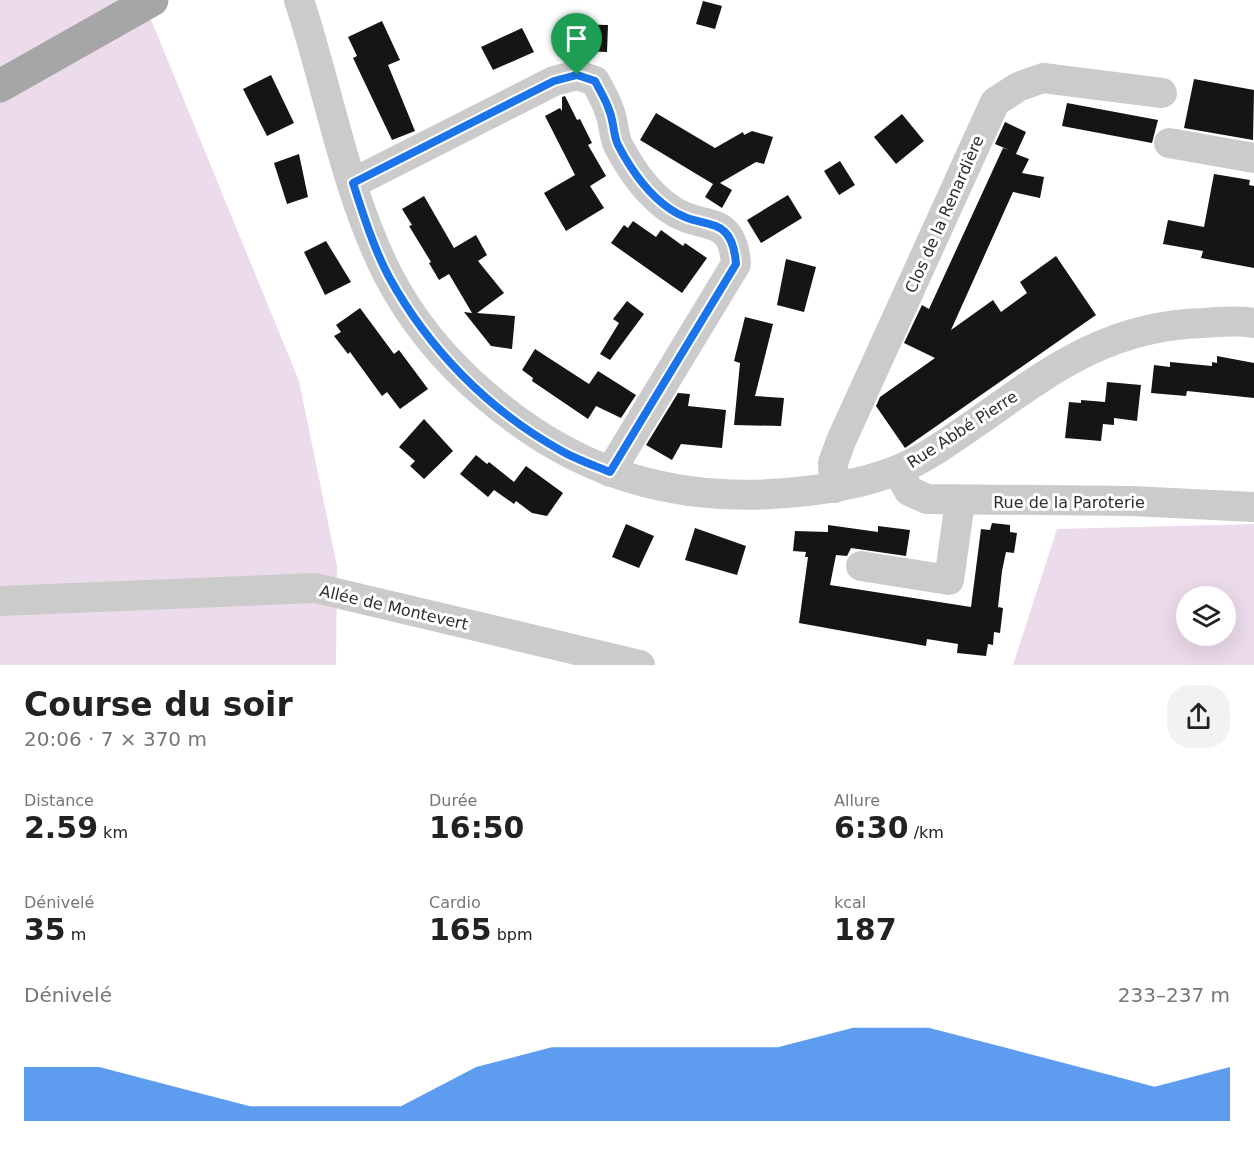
<!DOCTYPE html>
<html lang="fr">
<head>
<meta charset="utf-8">
<style>
  :root { --surface:#fff; --page:#f2f2f2; --text:#222; --muted:#767676; --accent:#1a73e8 }
  body { margin:0; font-family:"DejaVu Sans",sans-serif; background:var(--page); color:var(--text); height:100vh; display:flex; flex-direction:column; font-size:22px; white-space:nowrap }
  * { box-sizing:border-box; margin:0 }
  p { font-size:20px; color:var(--muted) }
  .icon { flex:none; width:33px; height:33px; fill:none; stroke:currentColor; stroke-width:2; stroke-linecap:round; stroke-linejoin:round }
  .map { position:relative; height:665px; overflow:hidden }
  .sheet { display:flex; flex-direction:column; background:var(--surface); flex:1 }
  .sheet>* { flex:none }
  .buttons { position:absolute; left:1176px; top:586px; display:grid; gap:12px }
  .buttons a { display:grid; place-items:center; width:60px; height:60px; border-radius:50%; background:var(--surface); box-shadow:0 6px 24px #0002; font-size:30px }
  .pin { position:absolute; display:grid; place-items:center; width:51px; height:51px; color:#fff; margin:-62px -26px; border-radius:50% 50% 50% 0; rotate:-45deg; box-shadow:0 0 6px #0007 }
  .pin .icon { rotate:45deg }
  .round { display:grid; place-items:center; flex:none; width:63px; height:63px; border-radius:24px; background:var(--page) }
  .summary { display:flex; align-items:center; justify-content:space-between; height:102px; padding:0 24px }
  h1 { font-size:33px; font-weight:800; line-height:45px }
  .stats { display:grid; grid-template-columns:repeat(3,1fr); gap:9px; height:102px; padding:6px 24px }
  .stats div { display:grid; align-content:center }
  .stats b { font-size:30px; font-weight:800 }
  .stats small { font-size:16px; font-weight:400 }
  .stats p { font-size:16px }
  .chart { height:168px; padding:12px 24px }
  .chart p { display:flex; justify-content:space-between }
  .chart svg { width:100%; height:108px; margin-top:6px; fill:var(--accent); opacity:.7 }
  .map>svg:first-child { display:block }
  .green { fill:#ecdbeb; fill-rule:evenodd }
  .building { fill:#151515 }
  .lines { fill:none; stroke-linecap:round; stroke-linejoin:round }
  .minor { stroke:#cbcbcb; stroke-width:30 }
  .major { stroke:#a6a6a6; stroke-width:33 }
  .route-casing { stroke:#fff; stroke-width:12 }
  .route { stroke:#1a73e8; stroke-width:8 }
  .labels { text-anchor:middle; stroke-width:6; stroke-linejoin:round; paint-order:stroke }
  .street-label { font-size:16px; fill:#2e2e2e; stroke:#fff }
</style>
</head>
<body>
<div class="map">
<svg width="1254" height="665" viewBox="0 0 1254 665">
  <rect width="100%" height="100%" fill="#fff"/>
  <g class="green">
    <path d="M 0,0 L 143,0 L 299,381 L 337,566 L 336,665 L 0,665 Z"/>
    <path d="M 1254,524 L 1254,665 L 1013,665 L 1057,529 ZM 1186,597 L 1226,597 L 1226,636 L 1186,636 Z"/>
  </g>
  <g class="building">
    <path d="M 703,1 L 722,6 L 715,29 L 696,24 Z"/>
    <path d="M 382,21 L 400,60 L 388,65 L 415,131 L 392,140 L 353,58 L 357,56 L 348,37 Z"/>
    <path d="M 565,24 L 608,25 L 607,52 L 564,50 Z"/>
    <path d="M 522,28 L 534,52 L 493,70 L 481,47 Z"/>
    <path d="M 271,75 L 294,123 L 267,136 L 243,89 Z"/>
    <path d="M 1194,79 L 1254,90 L 1253,140 L 1184,128 Z"/>
    <path d="M 565,96 L 577,120 L 580,119 L 592,143 L 588,145 L 606,176 L 590,186 L 604,208 L 566,231 L 544,193 L 575,175 L 545,116 L 560,108 L 562,111 L 562,97 Z"/>
    <path d="M 1067,103 L 1158,120 L 1152,143 L 1062,126 Z"/>
    <path d="M 656,113 L 715,148 L 743,132 L 744,135 L 752,131 L 773,137 L 764,164 L 756,162 L 720,183 L 732,190 L 722,208 L 705,197 L 713,184 L 640,140 Z"/>
    <path d="M 902,114 L 924,141 L 896,164 L 874,137 Z"/>
    <path d="M 1005,122 L 1026,132 L 1016,154 L 1029,159 L 1022,173 L 1044,177 L 1040,198 L 1013,192 L 951,330 L 993,300 L 1001,312 L 1027,293 L 1020,282 L 1056,256 L 1096,315 L 905,448 L 876,406 L 880,397 L 935,358 L 904,343 L 922,305 L 929,309 L 1003,148 L 1009,150 L 995,144 Z"/>
    <path d="M 299,154 L 308,197 L 287,204 L 274,163 Z"/>
    <path d="M 840,161 L 855,185 L 839,195 L 824,171 Z"/>
    <path d="M 1214,174 L 1250,180 L 1249,185 L 1254,186 L 1254,268 L 1201,258 L 1203,251 L 1163,244 L 1168,220 L 1204,227 Z"/>
    <path d="M 788,195 L 802,218 L 761,243 L 747,220 Z"/>
    <path d="M 424,196 L 454,248 L 476,235 L 487,255 L 478,261 L 504,293 L 477,313 L 515,316 L 512,349 L 491,346 L 464,312 L 472,313 L 449,274 L 439,280 L 429,263 L 431,262 L 409,226 L 412,225 L 402,209 Z"/>
    <path d="M 633,221 L 656,237 L 661,230 L 683,246 L 685,243 L 707,258 L 682,293 L 611,243 L 624,225 L 628,228 Z"/>
    <path d="M 326,241 L 351,282 L 325,295 L 304,252 Z"/>
    <path d="M 786,259 L 816,267 L 804,312 L 777,305 Z"/>
    <path d="M 627,301 L 644,314 L 610,360 L 600,354 L 619,323 L 613,319 Z"/>
    <path d="M 360,308 L 394,354 L 399,350 L 428,389 L 400,409 L 387,392 L 382,396 L 350,352 L 348,354 L 334,336 L 341,332 L 336,325 Z"/>
    <path d="M 745,317 L 773,324 L 755,396 L 784,398 L 781,426 L 734,425 L 740,363 L 734,361 Z"/>
    <path d="M 535,349 L 589,384 L 598,371 L 636,395 L 621,418 L 596,406 L 588,419 L 532,381 L 533,378 L 522,370 Z"/>
    <path d="M 1217,356 L 1254,363 L 1254,398 L 1187,391 L 1186,396 L 1151,393 L 1154,365 L 1170,367 L 1170,362 L 1212,366 L 1212,362 L 1217,363 Z"/>
    <path d="M 1107,382 L 1141,385 L 1137,421 L 1114,418 L 1114,425 L 1103,424 L 1101,441 L 1065,438 L 1069,402 L 1081,403 L 1081,400 L 1105,402 Z"/>
    <path d="M 678,393 L 690,394 L 688,406 L 726,410 L 722,448 L 681,444 L 672,460 L 646,445 Z"/>
    <path d="M 424,419 L 453,451 L 424,479 L 410,466 L 415,461 L 399,447 Z"/>
    <path d="M 476,455 L 487,464 L 489,462 L 514,482 L 526,466 L 563,493 L 547,516 L 532,513 L 516,501 L 514,504 L 494,490 L 488,497 L 460,474 Z"/>
    <path d="M 992,523 L 1010,525 L 1010,532 L 1017,533 L 1014,553 L 1006,552 L 1002,571 L 998,607 L 1003,608 L 1000,633 L 994,632 L 993,645 L 988,644 L 986,656 L 957,653 L 958,644 L 927,639 L 926,646 L 799,623 L 808,557 L 805,557 L 806,552 L 793,551 L 795,531 L 828,532 L 828,525 L 878,532 L 878,526 L 910,530 L 906,556 L 851,548 L 847,556 L 836,555 L 830,585 L 971,607 L 981,529 L 990,530 Z"/>
    <path d="M 626,524 L 654,536 L 639,568 L 612,557 Z"/>
    <path d="M 695,528 L 746,546 L 737,575 L 685,560 Z"/>
  </g>
  <g class="lines">
    <g class="minor">
      <path d="M 299,0 C 329,91 345,190 388,275 C 412,321 446,362 485,395 C 580,477 682,506 807,491 C 849,486 892,477 929,454 C 1021,397 1085,326 1203,323 C 1219,322 1238,320 1254,323"/>
      <path d="M 1169,143 L 1254,158"/>
      <path d="M 353,183 L 554,81 L 577,75 L 595,81 C 600,91 606,100 609,110 C 614,121 613,135 618,145 C 630,168 648,194 670,209 C 702,232 732,211 736,264 L 610,472"/>
      <path d="M 898,471 L 909,491 L 927,499 L 1132,501 L 1254,507"/>
      <path d="M 834,488 L 833,463 L 841,441 L 995,102 L 1018,87 L 1043,78 L 1162,93"/>
      <path d="M 861,566 L 949,580 L 960,502"/>
      <path d="M 0,601 L 315,588 L 640,665"/>
    </g>
    <path class="major" d="M 0,86 L 152,0"/>
  </g>
  <g class="lines">
    <g class="route-casing">
      <path id="route" d="M 577,75 L 595,81 C 600,91 606,100 609,110 C 614,121 613,135 618,145 C 630,168 648,194 670,209 C 702,232 732,211 736,264 L 610,472 C 593,465 575,459 560,450 C 488,410 428,348 389,277 C 374,249 363,214 353,183 L 554,81 Z"/>
    </g>
    <use href="#route" class="route"/>
  </g>
  <g class="labels">
    <g class="street-label">
      <text transform="translate(944 214) rotate(-66)" y="6">Clos de la Renardière</text>
      <text transform="translate(962 429) rotate(-33)" y="6">Rue Abbé Pierre</text>
      <text x="1069" y="508">Rue de la Paroterie</text>
      <text transform="translate(394 607) rotate(13)" y="6">Allée de Montevert</text>
    </g>
  </g>
</svg>
<div class="buttons">
<a><svg class="icon" aria-label="layers" viewBox="0 0 24 24"><path d="M12 4l9 5-9 5-9-5zM3 14l9 5 9-5"/></svg></a>
</div>
<div class="pin" style="left:577px;top:75px;background:#1e9e55"><svg class="icon" aria-label="arrive" viewBox="0 0 24 24"><path d="M6 21V4h12l-3 4 3 4H6"/></svg></div>
</div>
<section class="sheet">
<div class="summary"><div><h1>Course du soir</h1><p>20:06 · 7 × 370 m</p></div><a class="round"><svg class="icon" aria-label="share" viewBox="0 0 24 24"><path d="M12 15V3M7 8l5-5 5 5M5 13v7h14v-7"/></svg></a></div>
<div class="stats">
<div><p>Distance</p><b>2.59<small> km</small></b></div>
<div><p>Durée</p><b>16:50</b></div>
<div><p>Allure</p><b>6:30<small> /km</small></b></div>
</div>
<div class="stats">
<div><p>Dénivelé</p><b>35<small> m</small></b></div>
<div><p>Cardio</p><b>165<small> bpm</small></b></div>
<div><p>kcal</p><b>187</b></div>
</div>
<div class="chart"><p><span>Dénivelé</span>233–237 m</p>
<svg viewBox="0 0 160 44" preserveAspectRatio="none"><path d="M0 44V22L10 22L20 30L30 38L40 38L50 38L60 22L70 14L80 14L90 14L100 14L110 6L120 6L130 14L140 22L150 30L160 22V44z"/></svg>
</div>
</section>
</body>
</html>
